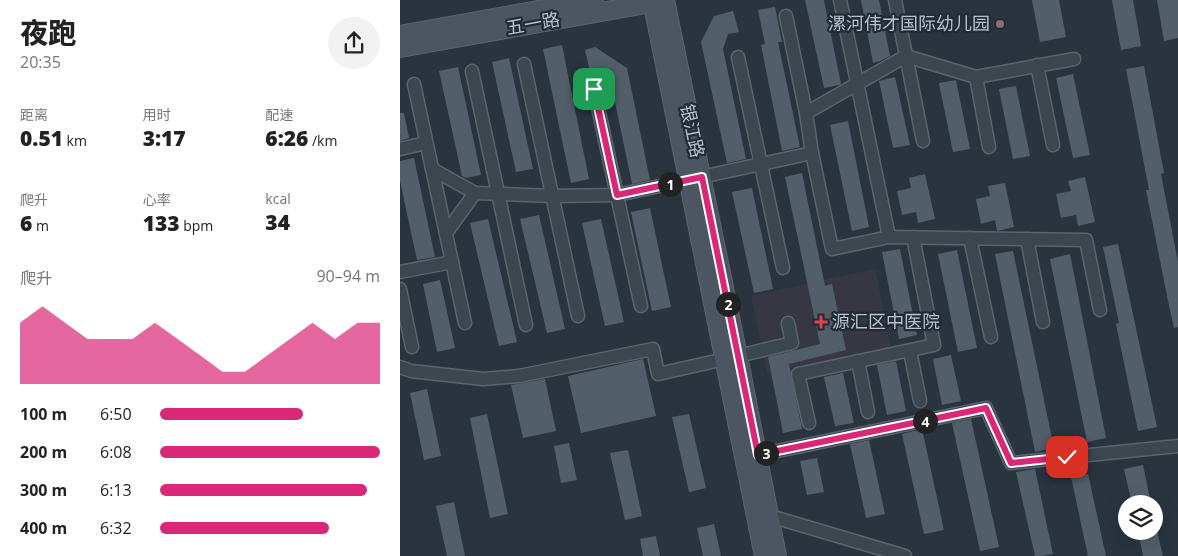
<!DOCTYPE html>
<html lang="zh">
<head>
<meta charset="utf-8">
<style>
  :root { --surface:#fff; --page:#f2f2f2; --text:#222; --muted:#767676; --accent:#db2777 }
  body { margin:0; font-family:"Open Sans","Noto Sans SC",sans-serif; background:var(--page); color:var(--text); height:100vh; display:flex; flex-direction:column; font-size:19px; white-space:nowrap }
  * { box-sizing:border-box; margin:0 }
  p { font-size:16px; color:var(--muted) }
  .icon { flex:none; width:28px; height:28px; fill:none; stroke:currentColor; stroke-width:2; stroke-linecap:round; stroke-linejoin:round }
  .map { position:relative; flex:1; overflow:hidden }
  .sheet { display:flex; flex-direction:column; background:var(--surface); width:400px }
  .sheet>* { flex:none }
  .fabs { position:absolute; left:718px; top:495px; display:grid; gap:10px }
  .fabs a { display:grid; place-items:center; width:45px; height:45px; border-radius:50%; background:var(--surface); box-shadow:0 5px 20px #0002; font-size:25px }
  .pin { position:absolute; display:grid; place-items:center; width:42px; height:42px; color:#fff; margin:-21px; border-radius:10px; box-shadow:0 2px 8px #0006 }
  .km { position:absolute; width:25px; height:25px; margin:-12px; border-radius:50%; background:#222; color:#fff; font-size:14px; line-height:25px; text-align:center }
  .round { display:grid; place-items:center; flex:none; width:52px; height:52px; border-radius:26px; background:var(--page) }
  .overview { display:flex; align-items:center; justify-content:space-between; height:85px; padding:0 20px }
  h1 { font-size:28px; font-weight:800; line-height:38px }
  .stats { display:grid; grid-template-columns:repeat(3,1fr); gap:8px; height:85px; padding:5px 20px }
  .stats div { display:grid; align-content:center }
  .stats b { font-size:21px; font-weight:800 }
  .stats small { font-size:14px; font-weight:400 }
  .stats p { font-size:14px }
  .chart { height:140px; padding:10px 20px }
  .chart p { display:flex; justify-content:space-between }
  .chart svg { width:100%; height:90px; margin-top:5px; fill:var(--accent); opacity:.7 }
  ul { padding:0 20px; list-style:none; font-size:16px }
  li { display:grid; grid-template-columns:80px 60px 1fr; align-items:center; height:38px }
  li i { height:12px; border-radius:6px; background:var(--accent) }
  main { display:flex; flex:1; min-height:0 }
  .map>svg:first-child { display:block }
  .medical { fill:#373744 }
  .building { fill:#525f6a }
  .lines { fill:none; stroke-linecap:round; stroke-linejoin:round }
  .street-casing { stroke:#5a646d; stroke-width:15 }
  .secondary-casing { stroke:#5a646d; stroke-width:20 }
  .street { stroke:#3c464f; stroke-width:12 }
  .secondary { stroke:#4b5662; stroke-width:18 }
  .route-casing { stroke:#fff; stroke-width:10 }
  .route { stroke:#db2777; stroke-width:6 }
  .education-dot { fill:#8d6e63; stroke:#212b35; stroke-width:2 }
  .health-dot { fill:#e0444e; stroke:#212b35; stroke-width:2 }
  .labels { text-anchor:middle; stroke-width:4.5; stroke-linejoin:round; paint-order:stroke }
  .street-label { font-size:18px; fill:#b9c1ca; stroke:#212b35 }
  .poi-label { font-size:18px; fill:#b9c1ca; stroke:#212b35; text-anchor:end }
</style>
</head>
<body>
<main>
<section class="sheet">
<div class="overview"><div><h1>夜跑</h1><p>20:35</p></div><a class="round"><svg class="icon" aria-label="share" viewBox="0 0 24 24"><path d="M12 15V3M7 8l5-5 5 5M5 13v7h14v-7"/></svg></a></div>
<div class="stats">
<div><p>距离</p><b>0.51<small> km</small></b></div>
<div><p>用时</p><b>3:17</b></div>
<div><p>配速</p><b>6:26<small> /km</small></b></div>
</div>
<div class="stats">
<div><p>爬升</p><b>6<small> m</small></b></div>
<div><p>心率</p><b>133<small> bpm</small></b></div>
<div><p>kcal</p><b>34</b></div>
</div>
<div class="chart"><p><span>爬升</span>90–94 m</p>
<svg viewBox="0 0 160 44" preserveAspectRatio="none"><path d="M0 44V14L10 6L20 14L30 22L40 22L50 22L60 14L70 22L80 30L90 38L100 38L110 30L120 22L130 14L140 22L150 14L160 14V44z"/></svg>
</div>
<ul>
<li><b>100 m</b>6:50<i style="width:65%"></i></li>
<li><b>200 m</b>6:08<i style="width:100%"></i></li>
<li><b>300 m</b>6:13<i style="width:94%"></i></li>
<li><b>400 m</b>6:32<i style="width:77%"></i></li>
</ul>
</section>
<div class="map">
<svg width="778" height="556" viewBox="0 0 778 556">
  <rect width="100%" height="100%" fill="#29343f"/>
  <path class="medical" d="M 475,269 L 491,348 L 367,373 L 351,296 Z"/>
  <g class="building">
    <path d="M 405,0 L 424,0 L 441,84 L 439,85 L 424,88 Z"/>
    <path d="M 461,0 L 479,0 L 490,56 L 480,61 L 473,63 Z"/>
    <path d="M 632,0 L 659,0 L 666,37 L 640,42 Z"/>
    <path d="M 712,0 L 733,0 L 741,46 L 721,50 Z"/>
    <path d="M 757,0 L 778,0 L 778,38 L 764,41 Z"/>
    <path d="M 375,7 L 382,42 L 378,42 L 400,147 L 382,151 L 361,45 L 365,44 L 358,10 Z"/>
    <path d="M 333,11 L 339,32 L 328,34 L 323,49 L 346,159 L 327,163 L 301,42 L 314,16 Z"/>
    <path d="M 162,45 L 189,179 L 171,183 L 143,49 Z"/>
    <path d="M 195,47 L 227,68 L 250,180 L 232,184 L 210,78 L 189,68 L 185,50 Z"/>
    <path d="M 109,58 L 133,169 L 116,172 L 92,62 Z"/>
    <path d="M 744,66 L 764,173 L 761,174 L 778,262 L 778,327 L 774,328 L 769,306 L 746,190 L 749,190 L 726,69 Z"/>
    <path d="M 58,67 L 81,175 L 66,178 L 62,176 L 39,71 Z"/>
    <path d="M 673,74 L 690,155 L 673,158 L 656,78 Z"/>
    <path d="M 495,77 L 510,145 L 493,148 L 479,81 Z"/>
    <path d="M 556,80 L 570,149 L 553,152 L 539,83 Z"/>
    <path d="M 616,86 L 630,156 L 613,159 L 599,89 Z"/>
    <path d="M 0,113 L 4,113 L 9,138 L 0,141 Z"/>
    <path d="M 448,121 L 469,227 L 452,231 L 430,125 Z"/>
    <path d="M 14,158 L 35,257 L 17,260 L 0,181 L 0,161 Z"/>
    <path d="M 402,173 L 425,286 L 432,284 L 446,350 L 389,364 L 402,429 L 383,433 L 368,357 L 420,344 L 385,177 Z"/>
    <path d="M 525,174 L 535,219 L 518,223 L 516,212 L 502,215 L 497,191 L 511,188 L 509,178 Z"/>
    <path d="M 685,177 L 695,222 L 678,226 L 676,215 L 661,218 L 656,194 L 671,191 L 668,181 Z"/>
    <path d="M 605,183 L 614,227 L 597,231 L 595,220 L 581,224 L 576,199 L 590,196 L 588,186 Z"/>
    <path d="M 352,188 L 373,289 L 354,293 L 332,192 Z"/>
    <path d="M 250,208 L 271,307 L 252,311 L 231,212 Z"/>
    <path d="M 139,215 L 165,329 L 147,333 L 120,219 Z"/>
    <path d="M 88,219 L 117,342 L 99,346 L 70,223 Z"/>
    <path d="M 201,219 L 224,322 L 205,326 L 182,223 Z"/>
    <path d="M 718,244 L 757,427 L 738,431 L 716,324 L 719,323 L 703,247 Z"/>
    <path d="M 500,249 L 517,335 L 499,339 L 482,252 Z"/>
    <path d="M 557,250 L 577,348 L 558,352 L 538,254 Z"/>
    <path d="M 613,251 L 654,448 L 635,452 L 595,254 Z"/>
    <path d="M 670,254 L 706,438 L 687,442 L 650,259 Z"/>
    <path d="M 40,280 L 55,348 L 37,352 L 23,284 Z"/>
    <path d="M 551,355 L 561,401 L 542,405 L 533,359 Z"/>
    <path d="M 243,359 L 256,416 L 181,433 L 168,376 Z"/>
    <path d="M 496,361 L 506,411 L 487,415 L 477,365 Z"/>
    <path d="M 443,373 L 454,423 L 435,426 L 424,377 Z"/>
    <path d="M 145,379 L 156,431 L 123,438 L 111,385 Z"/>
    <path d="M 27,389 L 41,456 L 24,460 L 10,393 Z"/>
    <path d="M 87,414 L 108,514 L 90,518 L 70,418 Z"/>
    <path d="M 289,414 L 306,488 L 289,492 L 272,417 Z"/>
    <path d="M 571,419 L 599,547 L 580,551 L 552,423 Z"/>
    <path d="M 522,429 L 544,530 L 524,534 L 502,434 Z"/>
    <path d="M 469,440 L 485,514 L 466,518 L 450,444 Z"/>
    <path d="M 169,443 L 177,480 L 161,483 L 154,446 Z"/>
    <path d="M 228,450 L 242,516 L 225,520 L 210,453 Z"/>
    <path d="M 417,458 L 424,492 L 407,495 L 400,461 Z"/>
    <path d="M 743,465 L 751,504 L 732,504 L 724,469 Z"/>
    <path d="M 635,469 L 653,554 L 642,556 L 635,556 L 616,472 Z"/>
    <path d="M 688,474 L 706,556 L 688,556 L 671,477 Z"/>
    <path d="M 54,502 L 65,556 L 47,556 L 36,506 Z"/>
    <path d="M 314,524 L 321,556 L 303,556 L 297,528 Z"/>
    <path d="M 738,531 L 757,531 L 763,556 L 743,556 Z"/>
    <path d="M 256,536 L 260,556 L 243,556 L 240,539 Z"/>
  </g>
  <g class="lines">
    <g class="street-casing">
      <g id="street">
        <path d="M 440,0 L 489,237"/>
        <path d="M 495,0 L 523,141"/>
        <path d="M 386,16 L 406,113"/>
        <path d="M 338,57 L 383,268"/>
        <path d="M 124,64 L 178,316"/>
        <path d="M 637,65 L 653,145"/>
        <path d="M 72,71 L 126,325"/>
        <path d="M 576,77 L 589,147"/>
        <path d="M 14,84 L 65,323"/>
        <path d="M 194,89 L 241,306"/>
        <path d="M 0,149 L 26,143"/>
        <path d="M 412,153 L 432,249 L 489,237 L 686,240 L 700,310"/>
        <path d="M 32,169 L 75,193"/>
        <path d="M 301,177 L 412,153 L 406,113 L 506,56 L 576,77 L 674,59"/>
        <path d="M 46,233 L 75,193 L 152,196 L 217,195 L 288,180"/>
        <path d="M 570,238 L 591,337"/>
        <path d="M 627,239 L 643,322"/>
        <path d="M 0,272 L 52,262"/>
        <path d="M 0,289 L 12,347"/>
        <path d="M 510,351 L 520,401"/>
        <path d="M 338,356 L 392,343 L 388,323"/>
        <path d="M 458,361 L 468,412"/>
        <path d="M 0,367 L 11,371 L 83,379 L 119,376 L 253,349 L 258,374 L 325,359"/>
        <path d="M 409,423 L 398,374 L 534,345 L 513,237"/>
        <path d="M 358,455 L 586,408 L 611,463 L 778,446"/>
        <path d="M 370,516 L 505,556"/>
      </g>
    </g>
    <g class="secondary-casing">
      <g id="secondary">
        <path d="M 252,0 L 364,556"/>
        <path d="M 265,0 L 338,356 L 377,556"/>
        <path d="M 0,35 L 194,0"/>
        <path d="M 0,48 L 263,1"/>
      </g>
    </g>
    <use href="#street" class="street"/>
    <use href="#secondary" class="secondary"/>
  </g>
  <g class="lines">
    <g class="route-casing">
      <path id="route" d="M 194,89 L 217,195 L 302,177 L 358,455 L 586,408 L 611,463 L 667,457"/>
    </g>
    <use href="#route" class="route"/>
  </g>
  <circle class="education-dot" cx="600" cy="24" r="5"/>
  <path class="health-dot" d="M418.5 314.5h5v5h5v5h-5v5h-5v-5h-5v-5h5z"/>
  <g class="labels">
    <g class="street-label">
      <text transform="translate(133 24) rotate(-10)" y="6">五一路</text>
      <text transform="translate(292 131) rotate(78)" y="6">银江路</text>
    </g>
    <g class="poi-label">
      <text x="590" y="30">漯河伟才国际幼儿园</text>
      <text x="432" y="328" text-anchor="start">源汇区中医院</text>
    </g>
  </g>
</svg>
<div class="fabs">
<a><svg class="icon" aria-label="layers" viewBox="0 0 24 24"><path d="M12 4l9 5-9 5-9-5zM3 14l9 5 9-5"/></svg></a>
</div>
<div class="pin" style="left:194px;top:89px;background:#1e9e55"><svg class="icon" aria-label="arrive" viewBox="0 0 24 24"><path d="M6 21V4h12l-3 4 3 4H6"/></svg></div>
<div class="pin" style="left:667px;top:457px;background:#d93025"><svg class="icon" aria-label="check" viewBox="0 0 24 24"><path d="M5 12l5 5 9-10"/></svg></div>
<b class="km" style="left:270px;top:184px">1</b>
<b class="km" style="left:328px;top:304px">2</b>
<b class="km" style="left:366px;top:453px">3</b>
<b class="km" style="left:525px;top:421px">4</b>
</div>
</main>
</body>
</html>
